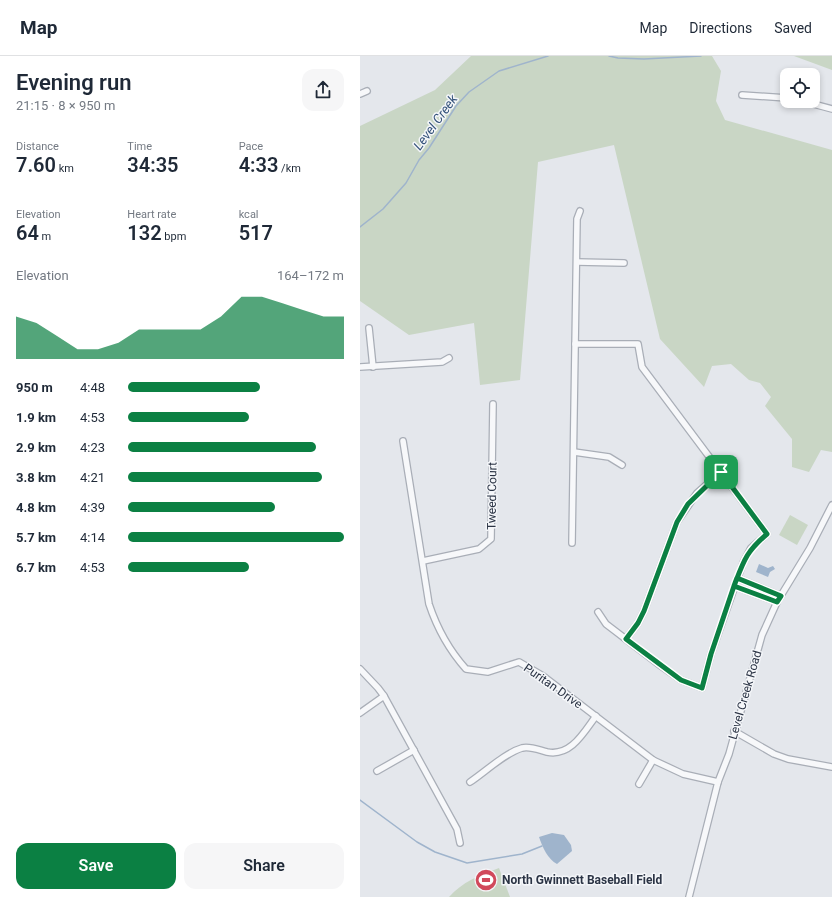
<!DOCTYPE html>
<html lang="en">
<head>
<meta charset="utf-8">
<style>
  :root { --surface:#fff; --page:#f6f6f7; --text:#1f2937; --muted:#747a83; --line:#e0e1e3; --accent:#0b8043 }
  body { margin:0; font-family:Roboto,sans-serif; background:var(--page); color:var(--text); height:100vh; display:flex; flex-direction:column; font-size:15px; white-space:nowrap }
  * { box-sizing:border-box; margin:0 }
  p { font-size:13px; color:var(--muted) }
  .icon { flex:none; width:22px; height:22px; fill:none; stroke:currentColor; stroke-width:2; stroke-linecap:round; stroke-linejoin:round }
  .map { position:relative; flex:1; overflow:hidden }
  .side { display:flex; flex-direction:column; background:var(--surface); width:360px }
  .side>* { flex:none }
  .tools { position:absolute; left:420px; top:12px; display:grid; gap:8px }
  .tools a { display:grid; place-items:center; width:40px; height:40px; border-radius:8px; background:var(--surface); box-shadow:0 2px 6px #0003; font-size:20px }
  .pin { position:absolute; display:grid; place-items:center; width:34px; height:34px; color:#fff; margin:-17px; border-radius:8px; box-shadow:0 2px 6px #0006 }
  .round { display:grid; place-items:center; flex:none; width:42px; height:42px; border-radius:12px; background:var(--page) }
  .overview { display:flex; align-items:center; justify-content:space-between; height:68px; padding:0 16px }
  h1 { font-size:22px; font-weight:600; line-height:30px }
  .stats { display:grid; grid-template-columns:repeat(3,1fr); gap:6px; height:68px; padding:4px 16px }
  .stats div { display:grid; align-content:center }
  .stats b { font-size:20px; font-weight:600 }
  .stats small { font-size:11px; font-weight:400 }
  .stats p { font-size:11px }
  .chart { height:112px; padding:8px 16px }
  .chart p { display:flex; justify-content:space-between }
  .chart svg { width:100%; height:72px; margin-top:4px; fill:var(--accent); opacity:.7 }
  .button { display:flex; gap:8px; margin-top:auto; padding:8px 16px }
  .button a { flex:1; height:46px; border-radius:12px; background:var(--accent); color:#fff; font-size:16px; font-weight:600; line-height:46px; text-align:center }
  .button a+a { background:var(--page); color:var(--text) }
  ul { padding:0 16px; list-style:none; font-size:13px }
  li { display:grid; grid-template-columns:64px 48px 1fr; align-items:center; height:30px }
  li i { height:10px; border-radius:5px; background:var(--accent) }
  header { display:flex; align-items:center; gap:24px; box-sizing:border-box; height:56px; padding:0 20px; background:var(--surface); border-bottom:1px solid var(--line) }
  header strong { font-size:19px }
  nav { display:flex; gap:22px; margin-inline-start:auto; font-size:14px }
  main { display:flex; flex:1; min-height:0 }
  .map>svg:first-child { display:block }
  .green { fill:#c9d6c5 }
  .water { fill:#9fb4cc }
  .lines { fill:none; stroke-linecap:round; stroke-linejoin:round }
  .stream { stroke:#9fb4cc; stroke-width:1.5 }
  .minor-casing { stroke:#a9aeb7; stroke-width:8 }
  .minor { stroke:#f7f8fa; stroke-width:5.5 }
  .route-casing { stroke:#fff; stroke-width:8 }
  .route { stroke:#0b8043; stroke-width:5 }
  .labels { text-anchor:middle; stroke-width:3; stroke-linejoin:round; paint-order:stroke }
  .street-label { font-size:12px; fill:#2b3445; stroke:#f4f6f9 }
  .poi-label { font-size:12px; font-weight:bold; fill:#2b3445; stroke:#f4f6f9; text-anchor:start }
  .water-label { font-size:13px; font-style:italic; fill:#34527a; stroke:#f4f6f9 }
</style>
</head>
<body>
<header>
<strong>Map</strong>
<nav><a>Map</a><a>Directions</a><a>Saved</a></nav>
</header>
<main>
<section class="side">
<div class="overview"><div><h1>Evening run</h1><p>21:15 · 8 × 950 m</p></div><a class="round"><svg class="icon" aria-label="share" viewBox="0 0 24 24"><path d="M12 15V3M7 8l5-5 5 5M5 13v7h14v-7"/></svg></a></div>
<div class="stats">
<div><p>Distance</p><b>7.60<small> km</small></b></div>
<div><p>Time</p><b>34:35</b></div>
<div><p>Pace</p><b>4:33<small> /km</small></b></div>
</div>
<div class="stats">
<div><p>Elevation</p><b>64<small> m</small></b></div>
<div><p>Heart rate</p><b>132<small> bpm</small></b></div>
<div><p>kcal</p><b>517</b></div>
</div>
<div class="chart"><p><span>Elevation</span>164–172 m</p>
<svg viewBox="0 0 160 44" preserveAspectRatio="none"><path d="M0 44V18L10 22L20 30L30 38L40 38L50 34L60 26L70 26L80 26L90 26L100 18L110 6L120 6L130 10L140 14L150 18L160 18V44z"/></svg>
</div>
<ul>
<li><b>950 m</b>4:48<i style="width:61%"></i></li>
<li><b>1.9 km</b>4:53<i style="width:56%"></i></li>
<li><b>2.9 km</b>4:23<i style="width:87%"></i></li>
<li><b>3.8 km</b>4:21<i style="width:90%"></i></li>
<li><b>4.8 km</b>4:39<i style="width:68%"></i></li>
<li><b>5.7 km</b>4:14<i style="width:100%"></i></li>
<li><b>6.7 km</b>4:53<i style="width:56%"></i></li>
</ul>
<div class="button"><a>Save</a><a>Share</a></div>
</section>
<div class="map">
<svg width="472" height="841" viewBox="0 0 472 841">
  <rect width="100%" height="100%" fill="#e4e7ec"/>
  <g class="green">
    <path d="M 111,0 L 355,0 L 352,0 L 361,15 L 356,45 L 365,64 L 472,94 L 472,396 L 461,394 L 449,416 L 432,411 L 432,383 L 405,350 L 411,341 L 400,327 L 389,324 L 371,308 L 352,310 L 344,331 L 300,283 L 254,89 L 178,106 L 160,324 L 120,329 L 114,267 L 49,279 L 0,245 L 0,70 L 75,34 Z"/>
    <path d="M 434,0 L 472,0 L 472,14 Z"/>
    <path d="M 430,459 L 448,469 L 437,489 L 419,479 Z"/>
    <path d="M 139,812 L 150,841 L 89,841 C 102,826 120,819 139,812 Z"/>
  </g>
  <g class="water">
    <path d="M 399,508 L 408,512 L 413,510 L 415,513 L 410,516 L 408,521 L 396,516 Z"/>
    <path d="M 192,777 L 204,779 L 211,789 L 212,795 L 197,808 C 188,804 182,790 179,781 Z"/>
  </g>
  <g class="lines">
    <g class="stream">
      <path d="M 249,0 L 258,2 L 284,3 L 341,0"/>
      <path d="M 0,171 L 23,153 L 46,127 L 59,104 L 69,92 L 96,50 L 109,36 L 139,15 L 188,0"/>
      <path d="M 0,744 L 57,786 L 75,796 L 107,807 L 162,798 L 182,790"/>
    </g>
    <g class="minor-casing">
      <g id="minor">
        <path d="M 0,38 L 7,35"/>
        <path d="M 382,39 L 427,42"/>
        <path d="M 442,45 L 472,53"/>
        <path d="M 217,206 L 264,207"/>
        <path d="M 9,272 L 13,311"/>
        <path d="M 215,288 L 278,288 L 282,311 L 407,478 L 391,492 L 383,507 L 351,598 L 342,632 L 321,624 L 301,610 L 246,568 L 238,556"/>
        <path d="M 0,311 L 82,306 L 89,302"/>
        <path d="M 43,385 L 69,548 C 77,572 89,594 106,613 L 128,616 L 159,606 L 183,620 L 293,704 L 323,718 L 358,726"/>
        <path d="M 214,396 L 249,401 L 262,409"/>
        <path d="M 212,487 L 217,163 L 220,155"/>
        <path d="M 63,505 L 119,493 L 131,483 L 133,348"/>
        <path d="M 377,522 L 421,540"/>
        <path d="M 374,530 L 417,546"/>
        <path d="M 266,583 L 278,567 L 284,555 L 317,466 L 337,437 L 361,416"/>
        <path d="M 0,613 L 18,632 L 24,640 L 97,773 L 100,787"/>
        <path d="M 0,657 L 24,640"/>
        <path d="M 374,675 L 414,698 L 428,703 L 472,711"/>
        <path d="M 17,715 L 54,694"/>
        <path d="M 110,726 C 125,716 145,697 162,692 C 170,690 179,694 187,696 C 211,701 224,676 236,660"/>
        <path d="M 279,728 L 293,704"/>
        <path d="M 329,841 L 358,726 L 369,698 L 402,579 L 417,546 L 450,492 L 472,449"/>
      </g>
    </g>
    <use href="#minor" class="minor"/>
  </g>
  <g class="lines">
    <g class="route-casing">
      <path id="route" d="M 361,416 L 407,478 C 386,496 384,504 374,530 L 417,546 L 421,540 L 377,522 L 374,530 L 351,598 L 342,632 L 321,624 L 266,583 L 278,567 L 284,555 L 317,466 L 328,448 L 361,416"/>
    </g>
    <use href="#route" class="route"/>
  </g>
  <defs>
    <g id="stadium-disc" transform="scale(1.15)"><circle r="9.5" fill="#d1495b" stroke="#f4f6f9"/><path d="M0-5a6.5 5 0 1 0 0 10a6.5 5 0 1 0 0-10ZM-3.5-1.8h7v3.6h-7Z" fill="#fff"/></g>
  </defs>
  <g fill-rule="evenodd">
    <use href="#stadium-disc" x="126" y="824"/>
  </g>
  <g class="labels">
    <g class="street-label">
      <text transform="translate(132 440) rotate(-89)" y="4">Tweed Court</text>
      <text transform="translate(193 630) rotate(35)" y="4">Puritan Drive</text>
      <text transform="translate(385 639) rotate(-74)" y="4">Level Creek Road</text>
    </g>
    <g class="poi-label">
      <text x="142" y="828">North Gwinnett Baseball Field</text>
    </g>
    <g class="water-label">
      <text transform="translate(75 66) rotate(-54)" y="5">Level Creek</text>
    </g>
  </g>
</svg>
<div class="tools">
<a><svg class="icon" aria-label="locate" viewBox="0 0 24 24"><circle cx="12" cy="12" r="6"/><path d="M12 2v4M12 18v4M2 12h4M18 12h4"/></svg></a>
</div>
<div class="pin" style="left:361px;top:416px;background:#1e9e55"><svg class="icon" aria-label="arrive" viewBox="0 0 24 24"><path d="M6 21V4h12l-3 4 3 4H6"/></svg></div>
</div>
</main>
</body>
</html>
